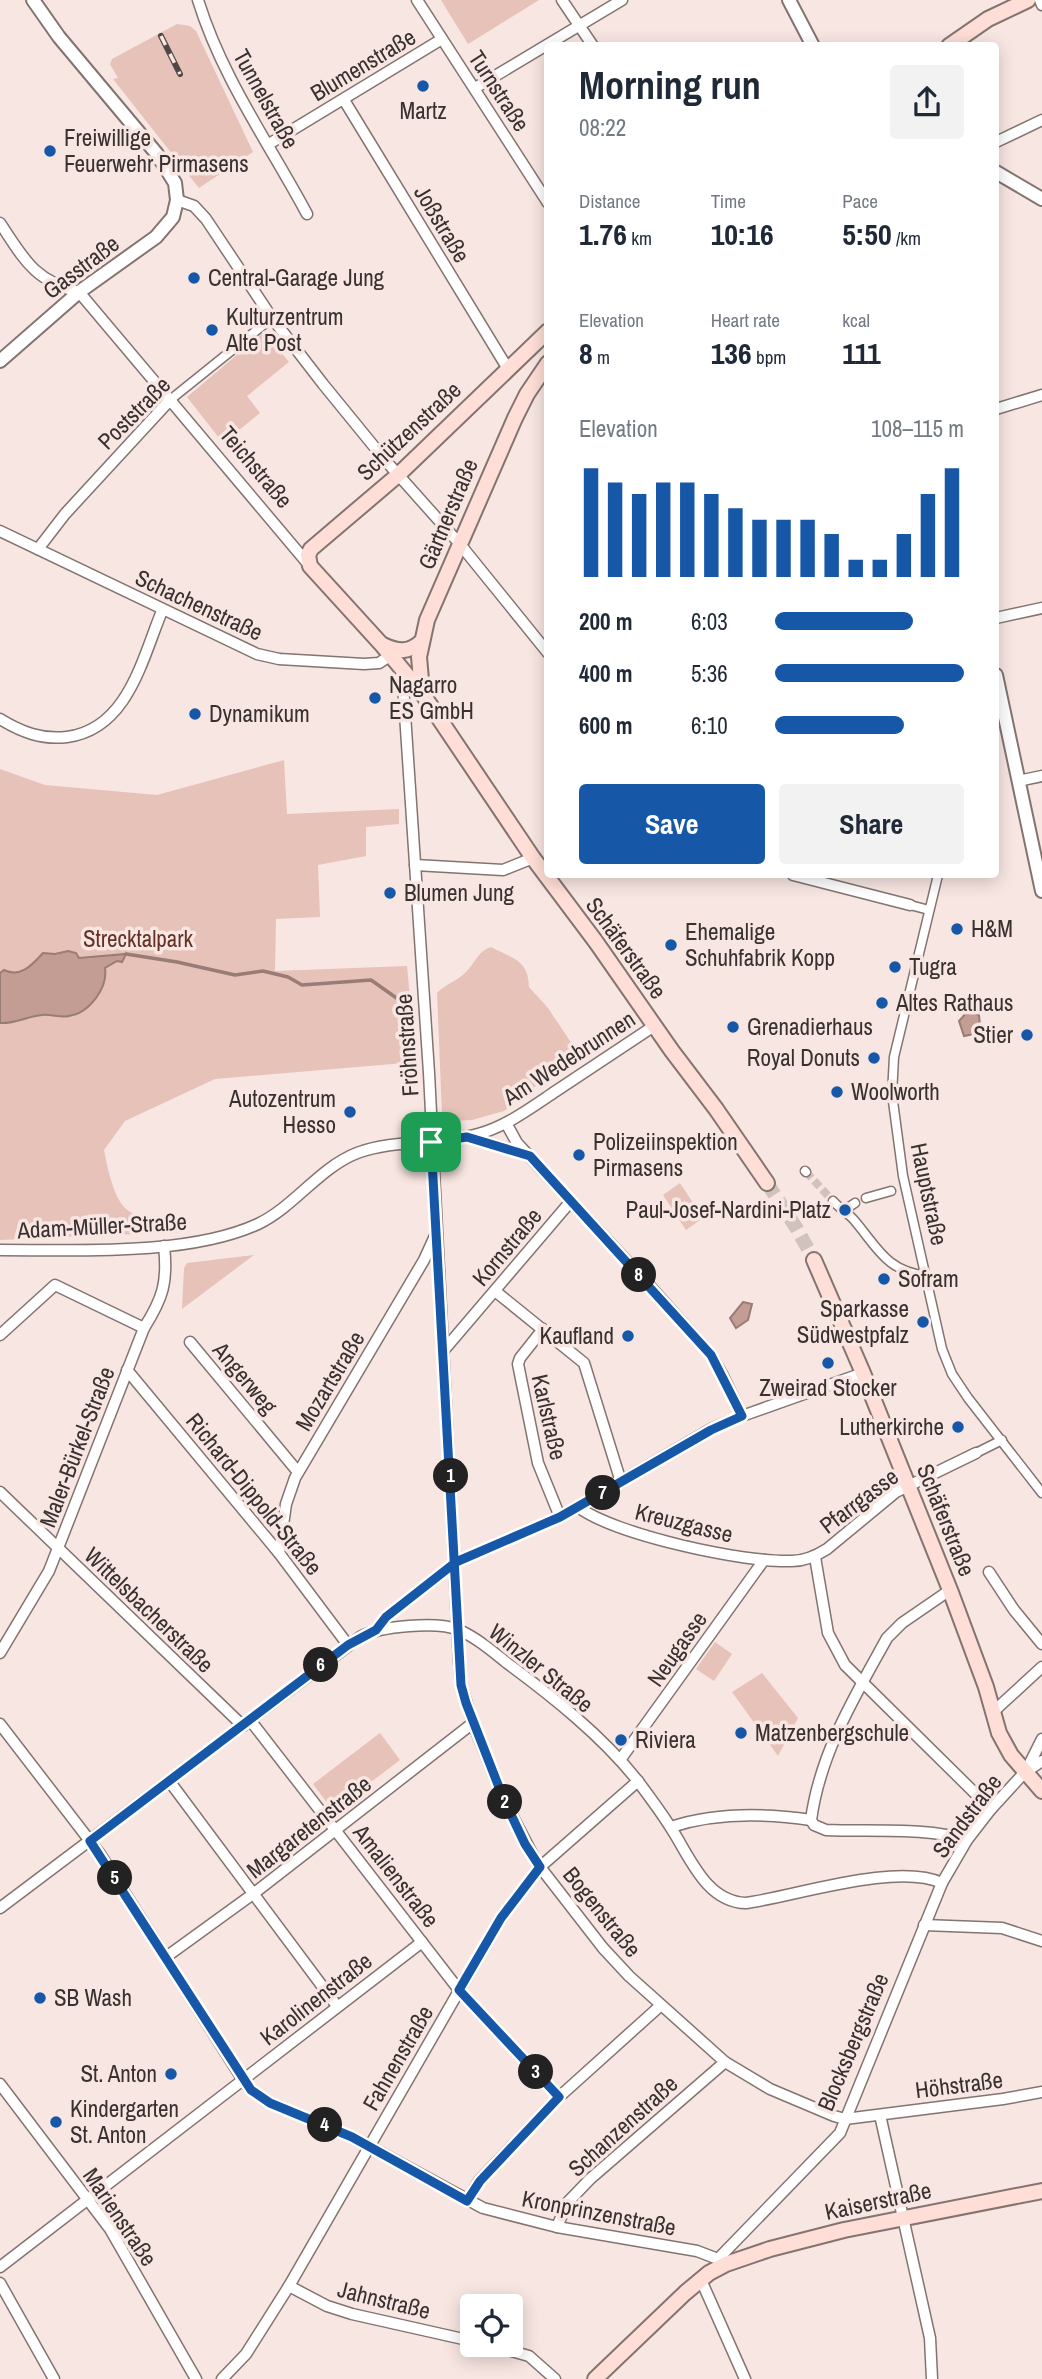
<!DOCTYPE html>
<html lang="en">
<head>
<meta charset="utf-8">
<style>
  :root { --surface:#fff; --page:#f2f2f3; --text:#1f2937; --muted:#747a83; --accent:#1657a7 }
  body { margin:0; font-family:"Archivo Narrow",sans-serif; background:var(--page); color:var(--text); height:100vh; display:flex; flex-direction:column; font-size:26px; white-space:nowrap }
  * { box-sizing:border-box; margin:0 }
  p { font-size:23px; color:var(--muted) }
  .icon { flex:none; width:38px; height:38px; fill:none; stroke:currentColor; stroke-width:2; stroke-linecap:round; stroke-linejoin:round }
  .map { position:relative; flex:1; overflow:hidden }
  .drawer { position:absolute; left:544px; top:42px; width:455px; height:836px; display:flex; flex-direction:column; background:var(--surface); border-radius:7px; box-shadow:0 4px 18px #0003 }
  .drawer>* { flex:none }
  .controls { position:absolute; left:460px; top:2294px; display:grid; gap:14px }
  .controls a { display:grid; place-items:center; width:63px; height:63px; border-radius:7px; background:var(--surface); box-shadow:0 4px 18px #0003; font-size:35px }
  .pin { position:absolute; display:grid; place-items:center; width:60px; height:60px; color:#fff; margin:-30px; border-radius:14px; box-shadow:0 4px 10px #0006 }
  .km { position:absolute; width:35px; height:35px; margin:-18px; border-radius:50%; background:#222; color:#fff; font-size:19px; line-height:35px; text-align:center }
  .round { display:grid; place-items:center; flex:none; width:74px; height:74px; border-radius:7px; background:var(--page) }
  .overview { display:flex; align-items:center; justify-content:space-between; height:119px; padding:0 35px }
  h1 { font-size:38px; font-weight:700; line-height:52px }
  .figures { display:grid; grid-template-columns:repeat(3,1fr); gap:10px; height:119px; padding:7px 35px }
  .figures div { display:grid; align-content:center }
  .figures b { font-size:30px; font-weight:700 }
  .figures small { font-size:19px; font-weight:400 }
  .figures p { font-size:19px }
  .chart { height:196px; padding:14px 35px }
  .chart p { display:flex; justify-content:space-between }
  .chart svg { width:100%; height:126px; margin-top:7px; stroke:var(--accent); stroke-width:6 }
  .cta { display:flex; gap:14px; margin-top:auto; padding:14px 35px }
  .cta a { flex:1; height:80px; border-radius:7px; background:var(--accent); color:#fff; font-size:28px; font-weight:700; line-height:80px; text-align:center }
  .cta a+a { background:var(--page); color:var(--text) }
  ul { padding:0 35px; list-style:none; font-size:23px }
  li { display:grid; grid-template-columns:112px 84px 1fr; align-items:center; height:52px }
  li i { height:18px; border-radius:9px; background:var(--accent) }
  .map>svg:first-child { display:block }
  .green { fill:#e6c2b9 }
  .water { fill:#c39c93; stroke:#997c75; stroke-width:2 }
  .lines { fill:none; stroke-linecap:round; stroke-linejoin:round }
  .stream { stroke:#997c75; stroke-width:3.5 }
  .pedestrian-tunnel { stroke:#d2c2be; stroke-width:8; stroke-dasharray:8 4; stroke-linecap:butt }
  .secondary-tunnel { stroke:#d2c2be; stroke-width:14; stroke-dasharray:14 7; stroke-linecap:butt }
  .pedestrian-casing { stroke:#837470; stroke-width:11 }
  .minor-casing { stroke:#837470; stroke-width:13 }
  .tertiary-casing { stroke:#837470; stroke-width:16 }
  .secondary-casing { stroke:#837470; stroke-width:18 }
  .pedestrian { stroke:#fff; stroke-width:8 }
  .minor { stroke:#fff; stroke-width:10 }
  .tertiary { stroke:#fff; stroke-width:12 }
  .secondary { stroke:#feded6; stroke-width:14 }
  .rail-casing { stroke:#504847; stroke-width:6 }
  .rail { stroke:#f8e6e2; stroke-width:3.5; stroke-dasharray:10; stroke-linecap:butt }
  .route-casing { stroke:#fff; stroke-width:14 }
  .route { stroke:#1657a7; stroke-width:9 }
  .poi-dot { fill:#1657a7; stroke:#f8e6e2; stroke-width:2.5 }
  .labels { text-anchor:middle; stroke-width:7; stroke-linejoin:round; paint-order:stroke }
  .street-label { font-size:23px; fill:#383130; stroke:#f8e6e2 }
  .poi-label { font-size:23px; fill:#383130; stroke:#f8e6e2; text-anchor:start }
  .park-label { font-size:23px; fill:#663126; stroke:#f8e6e2 }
</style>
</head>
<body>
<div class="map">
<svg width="1042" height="2379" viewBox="0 0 1042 2379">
  <rect width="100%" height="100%" fill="#f8e6e2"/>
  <g class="green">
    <path d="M 441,0 L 539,0 L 468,44 Z"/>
    <path d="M 177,24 L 190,26 L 196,31 L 253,152 L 199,188 L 113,79 L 118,78 L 110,64 L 112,59 Z"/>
    <path d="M 264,332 L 289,362 L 247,396 L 260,413 L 223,443 L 187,397 Z"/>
    <path d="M 284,760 L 287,814 L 399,809 L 399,824 L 366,827 L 366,856 L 318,865 L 320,917 L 276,919 L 275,971 L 407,966 L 416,1062 L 215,1079 L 125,1121 L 104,1150 C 107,1166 113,1196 125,1208 C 139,1221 167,1222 185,1226 L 183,1232 L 0,1240 L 0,769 L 45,785 L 157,795 Z"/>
    <path d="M 491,947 C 513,959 528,959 529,987 L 548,1008 L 578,1053 L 504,1111 L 472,1120 L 451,1121 L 442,1114 L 437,993 C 445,984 458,981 466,972 C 475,963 478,951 491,947 Z"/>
    <path d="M 680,1183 L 703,1218 L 686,1230 L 663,1195 Z"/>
    <path d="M 254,1255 L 182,1309 L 184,1268 L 187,1263 Z"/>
    <path d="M 715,1642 L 732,1654 L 714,1681 L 696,1669 Z"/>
    <path d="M 762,1673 L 798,1718 L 778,1756 L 732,1692 Z"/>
    <path d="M 380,1733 L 400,1760 L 367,1785 L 371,1791 L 337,1816 L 313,1784 Z"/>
  </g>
  <g class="water">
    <path d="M 68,951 L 76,953 L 79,958 L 126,954 L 122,962 L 117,961 L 105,968 C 108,987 90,1013 69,1016 C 61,1018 51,1014 42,1015 C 28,1016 15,1024 0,1023 L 0,973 L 4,970 C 21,978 32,965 43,953 L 55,954 Z"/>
    <path d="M 968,1011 L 979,1015 L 980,1026 L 974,1034 L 964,1036 L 959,1021 Z"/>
    <path d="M 743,1302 L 752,1304 L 748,1320 L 736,1328 L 730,1318 Z"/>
  </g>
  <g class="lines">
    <path class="stream" d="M 126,954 L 177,962 L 235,975 L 263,971 L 288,977 L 302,985 L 371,980 L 405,1004"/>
    <path class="pedestrian-tunnel" d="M 806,1172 L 833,1201"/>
    <path class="secondary-tunnel" d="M 767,1183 L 797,1229 L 814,1260"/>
    <g class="pedestrian-casing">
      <g id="pedestrian">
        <path d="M 170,400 L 272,318"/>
        <path d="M 938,875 L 894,1057 L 892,1094 L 903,1176 L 942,1349 L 952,1374 L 968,1398 L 1042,1493"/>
        <path d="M 910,905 L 929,910"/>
        <path d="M 805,1171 L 806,1172"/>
        <path d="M 866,1198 L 891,1191"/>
        <path d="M 833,1201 C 839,1208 848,1213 854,1220 C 878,1248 886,1271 927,1276"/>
        <path d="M 843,1211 L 855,1203"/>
        <path d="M 976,1453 L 1002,1440"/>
      </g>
    </g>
    <g class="minor-casing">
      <g id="minor">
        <path d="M 198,0 C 222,78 269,143 307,214"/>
        <path d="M 417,0 L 548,203"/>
        <path d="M 562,0 L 593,46"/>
        <path d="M 1040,0 L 1042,5"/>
        <path d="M 475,88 L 622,0"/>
        <path d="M 344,100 L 508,369"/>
        <path d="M 996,142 L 1042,120"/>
        <path d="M 269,144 L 442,39"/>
        <path d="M 177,200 L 194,206 L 206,219 L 272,318 L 323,384 L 385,460 L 459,543 L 548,653"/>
        <path d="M 0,223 C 24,259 34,281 79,292 L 309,565"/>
        <path d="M 996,409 L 1042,395"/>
        <path d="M 0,531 L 257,654 L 279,659 L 364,664 L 379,663 L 391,655"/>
        <path d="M 38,549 L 65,514 L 170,400"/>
        <path d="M 996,618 L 1042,608"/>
        <path d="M 402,669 L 429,1073 L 459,1661 L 461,1685 L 473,1723 L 504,1800 L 537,1863 L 603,1948 L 629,1976 L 725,2062 L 770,2089 L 834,2116 L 845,2119 L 1003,2099 L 1042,2092"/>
        <path d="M 0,719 C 21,732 42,740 67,737 C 128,729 142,659 162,611"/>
        <path d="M 1018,781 L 1042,776"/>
        <path d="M 415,865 L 503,870 L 533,858"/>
        <path d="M 793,875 L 910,905"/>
        <path d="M 506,1123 L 517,1143 L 649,1285 L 711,1355 L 723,1376 L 742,1416"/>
        <path d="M 467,1137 L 527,1155"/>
        <path d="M 0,1250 C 76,1250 189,1256 258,1224 C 295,1206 319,1168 357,1153 C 395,1139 438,1145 478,1134 C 507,1126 532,1107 556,1091 C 589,1069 621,1048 654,1026"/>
        <path d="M 495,1291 L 584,1363 L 621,1482"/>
        <path d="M 543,1329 L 520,1358 L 518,1364 L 538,1463 L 560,1517"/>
        <path d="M 0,1335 L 55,1285 L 144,1328"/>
        <path d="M 190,1342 L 298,1472"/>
        <path d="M 444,1350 L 571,1201"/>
        <path d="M 127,1370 L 279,1553 L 348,1645"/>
        <path d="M 0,1492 L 243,1726"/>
        <path d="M 578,1507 C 616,1535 744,1563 792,1561 C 805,1561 816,1556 827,1549 L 896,1492 L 976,1453"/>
        <path d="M 279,1553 L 286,1504 L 295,1478 L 424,1260 L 435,1236"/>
        <path d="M 815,1557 L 828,1633 L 845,1665 L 991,1809"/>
        <path d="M 989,1572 L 1014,1610 L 1042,1644"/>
        <path d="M 950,1590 L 902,1623 L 887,1638 C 855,1696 820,1753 811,1820 L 814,1825 L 826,1830 C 869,1832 928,1827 967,1840"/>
        <path d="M 377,1630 L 386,1617 L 456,1562 L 560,1517 L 711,1429 L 742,1416 L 863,1373"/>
        <path d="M 0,1653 L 49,1571 L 144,1328 C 163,1298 168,1282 164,1246"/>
        <path d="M 993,1712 L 1042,1667"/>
        <path d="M 250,1720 L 459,1990 L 559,2097"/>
        <path d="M 0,1724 L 100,1854 L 243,2080 L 251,2090 L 270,2103 L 352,2137 L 483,2208 L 557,2227 L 697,2251 L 718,2259 L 726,2264"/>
        <path d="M 620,1760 L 764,1560"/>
        <path d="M 1025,1773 L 1042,1739"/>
        <path d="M 170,1782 L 337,2006"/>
        <path d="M 671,1827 C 717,1812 764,1813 811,1820"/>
        <path d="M 0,1908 L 360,1637 C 380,1626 438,1621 459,1630 C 477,1638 492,1651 507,1663 C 553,1697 602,1736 637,1780 C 649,1796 661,1812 671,1828 C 690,1857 706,1902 746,1903 C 796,1896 897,1862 942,1883"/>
        <path d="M 924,1925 L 1002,1928 L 1042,1941"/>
        <path d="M 166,1957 L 253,1894 L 473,1723"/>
        <path d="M 0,2084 L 110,2229 L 196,2379"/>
        <path d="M 880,2115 L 930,2338 L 932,2379"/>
        <path d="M 467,2201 L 479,2181 L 559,2097 L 660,2006"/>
        <path d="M 557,2227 L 567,2203 L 590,2179 L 725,2062"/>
        <path d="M 718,2259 L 840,2133 L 942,1883 L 967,1840 L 991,1809 L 1024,1773 L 1042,1761"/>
        <path d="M 0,2267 L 422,1942"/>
        <path d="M 701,2280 L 745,2379"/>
        <path d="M 0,2283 L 54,2379"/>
        <path d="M 289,2286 L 327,2306 L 352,2314 L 472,2341"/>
        <path d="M 490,2345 L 529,2356 L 555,2379"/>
        <path d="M 222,2379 L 246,2354 L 289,2286 L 501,1918 L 540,1867 L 638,1781"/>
      </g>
    </g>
    <g class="tertiary-casing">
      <g id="tertiary">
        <path d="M 789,0 L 813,46"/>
        <path d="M 996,172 L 1042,199"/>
        <path d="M 0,361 L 79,292 L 156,237 L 173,217 L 177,200 L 175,183 L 157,154 L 59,37 L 33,0"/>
        <path d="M 996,675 L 1042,891"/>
      </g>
    </g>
    <g class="secondary-casing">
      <g id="secondary">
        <path d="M 949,46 L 988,19 L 1028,0"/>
        <path d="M 548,331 L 398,475 L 311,549 L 308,555 L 310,566 L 382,645 L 422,693 L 533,858 L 596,942 L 672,1051 L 716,1109 L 767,1183"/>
        <path d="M 383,645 C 398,652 408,653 421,642"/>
        <path d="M 422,691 L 419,657 L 427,620 L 515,418 L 527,394 L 548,363"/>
        <path d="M 814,1260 L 863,1373 L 950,1590 L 986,1687 L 999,1733 L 1011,1755 L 1042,1791"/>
        <path d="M 595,2379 L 685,2293 L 709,2273 L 726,2264 L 770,2249 L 844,2230 L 1042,2191"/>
      </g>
    </g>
    <use href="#pedestrian" class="pedestrian"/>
    <use href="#minor" class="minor"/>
    <use href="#tertiary" class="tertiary"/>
    <use href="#secondary" class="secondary"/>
    <g class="rail-casing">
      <path id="rail" d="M 161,36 L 180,74"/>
    </g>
    <use href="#rail" class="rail"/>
  </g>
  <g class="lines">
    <g class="route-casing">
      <path id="route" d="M 431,1142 L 461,1685 L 466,1703 L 504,1800 L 525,1844 L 540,1867 L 501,1918 L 459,1990 L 559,2097 L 480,2181 L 467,2201 L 352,2137 L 270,2103 L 251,2090 L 90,1841 L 348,1645 L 376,1630 L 386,1617 L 456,1562 L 560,1517 L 711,1430 L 742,1416 L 711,1355 L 530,1156 L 467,1137 L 431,1142"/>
    </g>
    <use href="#route" class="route"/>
  </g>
  <g class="poi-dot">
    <circle cx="423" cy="86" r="7"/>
    <circle cx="50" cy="151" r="7"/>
    <circle cx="194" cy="278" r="7"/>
    <circle cx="212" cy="330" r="7"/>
    <circle cx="375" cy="698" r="7"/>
    <circle cx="195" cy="714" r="7"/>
    <circle cx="390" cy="893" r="7"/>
    <circle cx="957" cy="929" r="7"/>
    <circle cx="671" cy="945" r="7"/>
    <circle cx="895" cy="967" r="7"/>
    <circle cx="882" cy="1003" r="7"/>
    <circle cx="733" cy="1027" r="7"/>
    <circle cx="1027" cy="1035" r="7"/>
    <circle cx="874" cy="1058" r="7"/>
    <circle cx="837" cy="1092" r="7"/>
    <circle cx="350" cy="1112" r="7"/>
    <circle cx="579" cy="1155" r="7"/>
    <circle cx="845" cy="1210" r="7"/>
    <circle cx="884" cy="1279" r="7"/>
    <circle cx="923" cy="1322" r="7"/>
    <circle cx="628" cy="1336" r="7"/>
    <circle cx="828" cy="1363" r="7"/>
    <circle cx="958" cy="1427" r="7"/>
    <circle cx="741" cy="1733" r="7"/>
    <circle cx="621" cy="1740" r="7"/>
    <circle cx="40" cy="1998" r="7"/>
    <circle cx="171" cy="2074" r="7"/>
    <circle cx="56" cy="2122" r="7"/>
  </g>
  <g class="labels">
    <g class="street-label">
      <text transform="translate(363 65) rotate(-31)" y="8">Blumenstraße</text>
      <text transform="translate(499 91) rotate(57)" y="8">Turnstraße</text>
      <text transform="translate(266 99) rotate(61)" y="8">Tunnelstraße</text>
      <text transform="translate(442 224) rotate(59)" y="8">Joßstraße</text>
      <text transform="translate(81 267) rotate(-37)" y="8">Gasstraße</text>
      <text transform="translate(134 413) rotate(-45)" y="8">Poststraße</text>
      <text transform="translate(409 431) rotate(-43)" y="8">Schützenstraße</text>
      <text transform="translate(256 467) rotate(50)" y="8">Teichstraße</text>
      <text transform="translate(448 514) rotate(-67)" y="8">Gärtnerstraße</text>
      <text transform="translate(199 605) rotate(25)" y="8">Schachenstraße</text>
      <text transform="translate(626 948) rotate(54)" y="8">Schäferstraße</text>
      <text transform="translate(407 1045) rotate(-94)" y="8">Fröhnstraße</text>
      <text transform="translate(569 1058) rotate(-33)" y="8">Am Wedebrunnen</text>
      <text transform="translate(929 1194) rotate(78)" y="8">Hauptstraße</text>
      <text transform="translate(102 1226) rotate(-3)" y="8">Adam-Müller-Straße</text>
      <text transform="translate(507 1247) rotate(-50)" y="8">Kornstraße</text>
      <text transform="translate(245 1378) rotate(50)" y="8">Angerweg</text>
      <text transform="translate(330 1381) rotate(-59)" y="8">Mozartstraße</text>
      <text transform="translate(549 1417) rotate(77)" y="8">Karlstraße</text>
      <text transform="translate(77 1447) rotate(-69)" y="8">Maler-Bürkel-Straße</text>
      <text transform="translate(254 1494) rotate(51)" y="8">Richard-Dippold-Straße</text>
      <text transform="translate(859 1501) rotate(-37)" y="8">Pfarrgasse</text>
      <text transform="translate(946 1520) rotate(68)" y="8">Schäferstraße</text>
      <text transform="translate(684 1523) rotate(14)" y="8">Kreuzgasse</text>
      <text transform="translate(149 1610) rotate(44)" y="8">Wittelsbacherstraße</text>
      <text transform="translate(677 1649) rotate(-55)" y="8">Neugasse</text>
      <text transform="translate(541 1668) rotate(39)" y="8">Winzler Straße</text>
      <text transform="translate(967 1816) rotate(-53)" y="8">Sandstraße</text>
      <text transform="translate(309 1827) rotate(-38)" y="8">Margaretenstraße</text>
      <text transform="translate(396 1876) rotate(52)" y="8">Amalienstraße</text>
      <text transform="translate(602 1912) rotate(51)" y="8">Bogenstraße</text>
      <text transform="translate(316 1999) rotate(-38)" y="8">Karolinenstraße</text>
      <text transform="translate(853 2042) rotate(-67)" y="8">Blocksbergstraße</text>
      <text transform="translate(398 2058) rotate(-60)" y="8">Fahnenstraße</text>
      <text transform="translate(959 2085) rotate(-7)" y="8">Höhstraße</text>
      <text transform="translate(623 2126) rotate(-42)" y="8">Schanzenstraße</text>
      <text transform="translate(878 2201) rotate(-12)" y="8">Kaiserstraße</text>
      <text transform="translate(599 2213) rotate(11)" y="8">Kronprinzenstraße</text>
      <text transform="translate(120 2217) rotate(56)" y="8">Marienstraße</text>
      <text transform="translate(384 2300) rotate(14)" y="8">Jahnstraße</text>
    </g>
    <g class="poi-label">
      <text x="423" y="119" text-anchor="middle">Martz</text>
      <text x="64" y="146">Freiwillige<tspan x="64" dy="26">Feuerwehr Pirmasens</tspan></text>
      <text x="208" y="286">Central-Garage Jung</text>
      <text x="226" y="325">Kulturzentrum<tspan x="226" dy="26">Alte Post</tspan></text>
      <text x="389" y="693">Nagarro<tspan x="389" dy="26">ES GmbH</tspan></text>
      <text x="209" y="722">Dynamikum</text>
      <text x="404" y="901">Blumen Jung</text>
      <text x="971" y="937">H&amp;M</text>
      <text x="685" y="940">Ehemalige<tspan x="685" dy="26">Schuhfabrik Kopp</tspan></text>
      <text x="909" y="975">Tugra</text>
      <text x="896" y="1011">Altes Rathaus</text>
      <text x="747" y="1035">Grenadierhaus</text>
      <text x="1013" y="1043" text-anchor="end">Stier</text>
      <text x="860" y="1066" text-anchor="end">Royal Donuts</text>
      <text x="851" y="1100">Woolworth</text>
      <text x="336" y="1107" text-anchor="end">Autozentrum<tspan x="336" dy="26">Hesso</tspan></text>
      <text x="593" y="1150">Polizeiinspektion<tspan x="593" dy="26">Pirmasens</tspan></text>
      <text x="831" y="1218" text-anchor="end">Paul-Josef-Nardini-Platz</text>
      <text x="898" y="1287">Sofram</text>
      <text x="909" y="1317" text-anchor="end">Sparkasse<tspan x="909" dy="26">Südwestpfalz</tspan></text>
      <text x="614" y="1344" text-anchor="end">Kaufland</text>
      <text x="828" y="1396" text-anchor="middle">Zweirad Stocker</text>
      <text x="944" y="1435" text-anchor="end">Lutherkirche</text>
      <text x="755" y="1741">Matzenbergschule</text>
      <text x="635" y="1748">Riviera</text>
      <text x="54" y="2006">SB Wash</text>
      <text x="157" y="2082" text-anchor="end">St. Anton</text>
      <text x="70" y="2117">Kindergarten<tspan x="70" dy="26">St. Anton</tspan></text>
    </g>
    <g class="park-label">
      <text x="138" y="947">Strecktalpark</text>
    </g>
  </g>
</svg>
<div class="controls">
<a><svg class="icon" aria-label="locate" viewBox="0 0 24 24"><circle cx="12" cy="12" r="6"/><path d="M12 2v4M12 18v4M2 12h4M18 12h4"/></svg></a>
</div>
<div class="pin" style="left:431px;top:1142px;background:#1e9e55"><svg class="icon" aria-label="arrive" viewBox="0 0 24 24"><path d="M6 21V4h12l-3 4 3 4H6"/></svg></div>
<b class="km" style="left:451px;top:1476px">1</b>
<b class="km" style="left:505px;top:1802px">2</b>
<b class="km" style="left:536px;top:2072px">3</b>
<b class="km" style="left:325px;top:2125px">4</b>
<b class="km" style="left:115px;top:1878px">5</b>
<b class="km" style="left:321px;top:1665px">6</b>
<b class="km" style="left:603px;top:1493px">7</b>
<b class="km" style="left:639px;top:1275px">8</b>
<section class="drawer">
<div class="overview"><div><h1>Morning run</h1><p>08:22</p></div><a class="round"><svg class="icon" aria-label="share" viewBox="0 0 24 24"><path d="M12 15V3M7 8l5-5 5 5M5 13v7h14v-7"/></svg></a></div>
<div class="figures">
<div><p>Distance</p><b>1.76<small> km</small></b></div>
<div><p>Time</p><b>10:16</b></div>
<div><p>Pace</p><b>5:50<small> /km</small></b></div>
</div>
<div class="figures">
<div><p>Elevation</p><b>8<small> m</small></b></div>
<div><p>Heart rate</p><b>136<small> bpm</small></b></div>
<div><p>kcal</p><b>111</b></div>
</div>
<div class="chart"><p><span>Elevation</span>108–115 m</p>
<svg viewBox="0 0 160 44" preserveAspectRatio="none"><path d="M5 44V6M15 44V11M25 44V15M35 44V11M45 44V11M55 44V15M65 44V20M75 44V24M85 44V24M95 44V24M105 44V29M115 44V38M125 44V38M135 44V29M145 44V15M155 44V6"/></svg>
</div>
<ul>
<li><b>200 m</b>6:03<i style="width:73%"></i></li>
<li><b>400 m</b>5:36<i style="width:100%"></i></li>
<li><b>600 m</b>6:10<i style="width:68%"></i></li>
</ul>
<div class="cta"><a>Save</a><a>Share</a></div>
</section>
</div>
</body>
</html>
